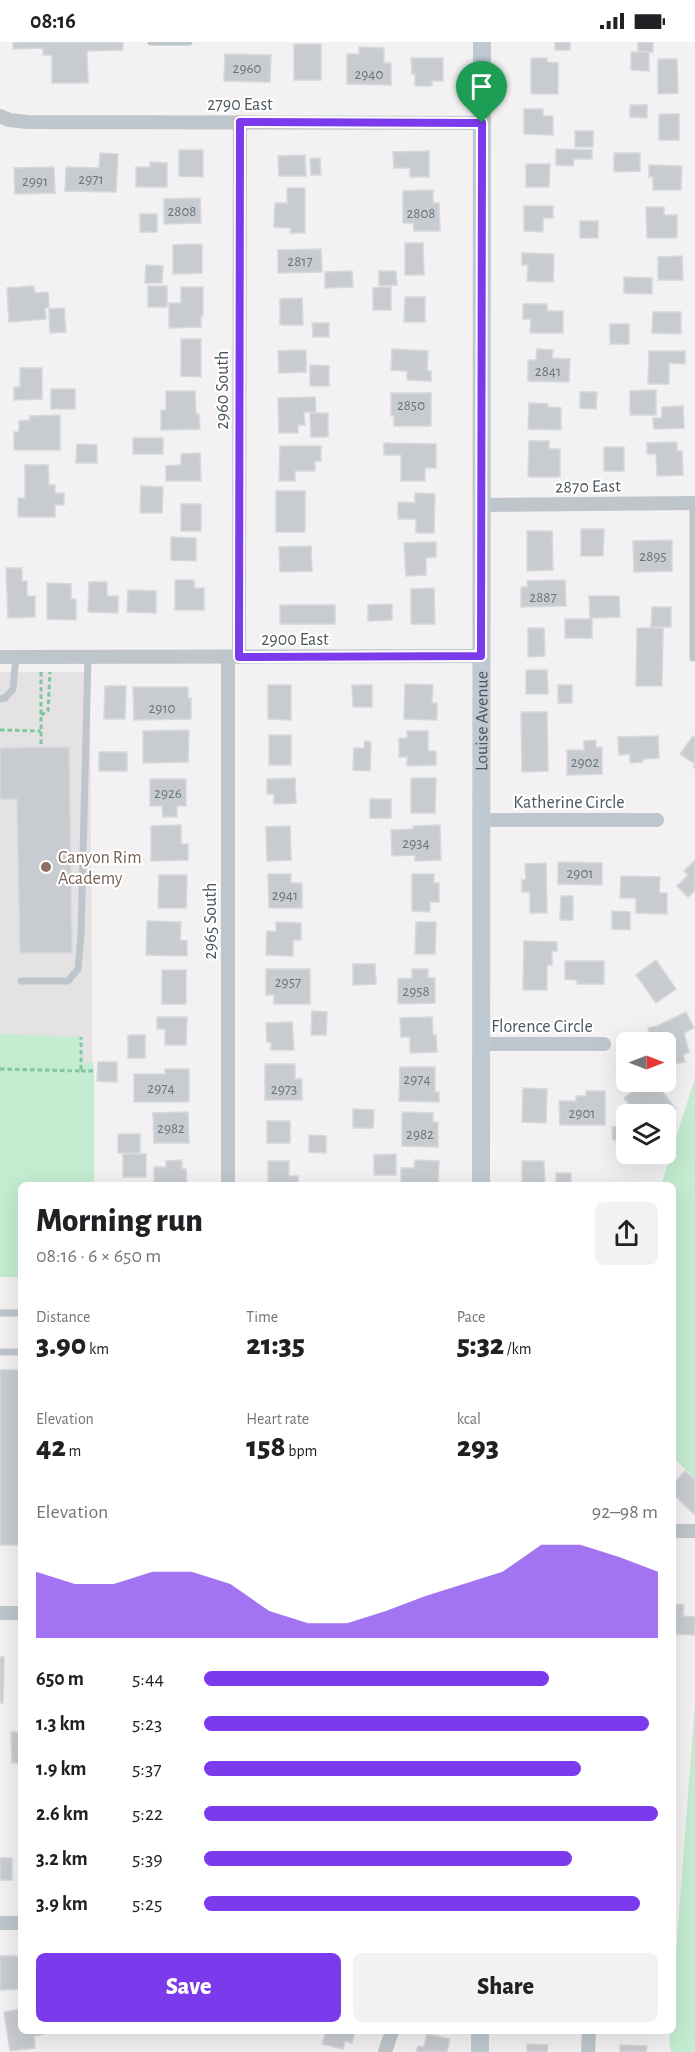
<!DOCTYPE html>
<html lang="en">
<head>
<meta charset="utf-8">
<style>
  :root { --surface:#fff; --page:#f2f2f2; --text:#202124; --muted:#757577; --accent:#7c3aed }
  body { margin:0; font-family:"Alegreya Sans",sans-serif; background:var(--page); color:var(--text); height:100vh; display:flex; flex-direction:column; font-size:22px; white-space:nowrap }
  * { box-sizing:border-box; margin:0 }
  p { font-size:20px; color:var(--muted) }
  .icon { flex:none; width:33px; height:33px; fill:none; stroke:currentColor; stroke-width:2; stroke-linecap:round; stroke-linejoin:round }
  .map { position:relative; flex:1; overflow:hidden }
  .side { position:absolute; left:18px; top:1140px; width:658px; height:852px; display:flex; flex-direction:column; background:var(--surface); border-radius:9px; box-shadow:0 6px 24px #0002 }
  .side>* { flex:none }
  .needle { width:39px; rotate:90deg }
  .fabs { position:absolute; left:616px; top:990px; display:grid; gap:12px }
  .fabs a { display:grid; place-items:center; width:60px; height:60px; border-radius:9px; background:var(--surface); box-shadow:0 6px 24px #0002; font-size:30px }
  .pin { position:absolute; display:grid; place-items:center; width:51px; height:51px; color:#fff; margin:-62px -26px; border-radius:50% 50% 50% 0; rotate:-45deg; box-shadow:0 0 6px #0007 }
  .pin .icon { rotate:45deg }
  .round { display:grid; place-items:center; flex:none; width:63px; height:63px; border-radius:9px; background:var(--page) }
  .summary { display:flex; align-items:center; justify-content:space-between; height:102px; padding:0 18px }
  h1 { font-size:33px; font-weight:800; line-height:45px }
  .figures { display:grid; grid-template-columns:repeat(3,1fr); gap:9px; height:102px; padding:6px 18px }
  .figures div { display:grid; align-content:center }
  .figures b { font-size:30px; font-weight:800 }
  .figures small { font-size:16px; font-weight:400 }
  .figures p { font-size:16px }
  .chart { height:168px; padding:12px 18px }
  .chart p { display:flex; justify-content:space-between }
  .chart svg { width:100%; height:108px; margin-top:6px; fill:var(--accent); opacity:.7 }
  .primary-button { display:flex; gap:12px; margin-top:auto; padding:12px 18px }
  .primary-button a { flex:1; height:69px; border-radius:9px; background:var(--accent); color:#fff; font-size:24px; font-weight:800; line-height:69px; text-align:center }
  .primary-button a+a { background:var(--page); color:var(--text) }
  ul { padding:0 18px; list-style:none; font-size:20px }
  li { display:grid; grid-template-columns:96px 72px 1fr; align-items:center; height:45px }
  li i { height:15px; border-radius:8px; background:var(--accent) }
  .status { display:flex; justify-content:space-between; align-items:center; height:42px; padding:0 30px; background:var(--surface); direction:ltr }
  .status svg { height:16px; fill:currentColor }
  .map>svg:first-child { display:block }
  .education { fill:#e4e2e2 }
  .green { fill:#c4ecd0 }
  .building { fill:#c8ccd0; stroke:#d5d8dc; stroke-width:1.5 }
  .lines { fill:none; stroke-linecap:round; stroke-linejoin:round }
  .path { stroke:#7fc79d; stroke-width:3; stroke-dasharray:4.5 3; stroke-linecap:butt }
  .lane { stroke:#bec6cc; stroke-width:7 }
  .street { stroke:#bec6cc; stroke-width:14 }
  .secondary { stroke:#bec9d1; stroke-width:18 }
  .route-casing { stroke:#fff; stroke-width:12 }
  .route { stroke:#7c3aed; stroke-width:8 }
  .education-dot { fill:#8d6e63; stroke:#fff; stroke-width:2 }
  .labels { text-anchor:middle; stroke-width:4.5; stroke-linejoin:round; paint-order:stroke }
  .number-label { font-size:15px; fill:#6a747a }
  .street-label { font-size:18px; fill:#4a565d; stroke:#fff }
  .education-label { font-size:18px; fill:#785e54; stroke:#fff; text-anchor:start }
</style>
</head>
<body>
<div class="status"><b>08:16</b><svg viewBox="0 0 49 12"><path d="M0 12V9h3v3zM5 12V6h3v6zM10 12V3h3v9zM15 12V0h3v12zM26 1h20v11H26zM47 4h2v5h-2z"/></svg></div>
<div class="map">
<svg width="695" height="2010" viewBox="0 0 695 2010">
  <rect width="100%" height="100%" fill="#f3f1f1"/>
  <path class="education" d="M 0,630 L 90,630 L 93,1143 L 21,1143 L 21,1235 L 0,1235 Z"/>
  <g class="green">
    <path d="M 0,992 L 81,995 L 81,1021 L 93,1020 L 94,1029 L 94,1143 L 21,1143 L 21,1235 L 0,1235 Z"/>
    <path d="M 695,1036 L 695,1437 L 674,1416 L 674,1143 L 661,1143 Z"/>
    <path d="M 695,1660 L 695,2010 L 671,2010 L 669,2002 L 670,1989 L 674,1989 L 674,1939 Z"/>
  </g>
  <g class="building">
    <path d="M 13,0 L 123,0 L 123,8 L 87,9 L 88,41 L 52,41 L 52,13 L 43,13 L 43,6 L 13,7 Z"/>
    <rect x="555" y="0" width="15" height="8"/>
    <path d="M 638,0 L 653,0 L 653,10 L 638,9 Z"/>
    <rect x="294" y="2" width="27" height="36"/>
    <path d="M 359,5 L 384,6 L 384,21 L 391,21 L 391,43 L 347,42 L 347,12 L 359,12 Z"/>
    <path d="M 631,10 L 649,10 L 649,29 L 631,28 Z"/>
    <path d="M 225,12 L 271,13 L 270,40 L 224,39 Z"/>
    <path d="M 411,16 L 443,16 L 443,39 L 432,39 L 432,44 L 415,44 L 415,32 L 412,32 Z"/>
    <path d="M 531,16 L 547,16 L 547,20 L 558,21 L 558,52 L 531,52 Z"/>
    <path d="M 658,17 L 677,17 L 678,51 L 658,52 Z"/>
    <path d="M 630,63 L 647,63 L 647,76 L 630,75 Z"/>
    <path d="M 524,67 L 543,67 L 543,74 L 553,74 L 553,93 L 524,92 Z"/>
    <rect x="659" y="72" width="20" height="26"/>
    <rect x="575" y="89" width="18" height="16"/>
    <path d="M 556,107 L 592,108 L 592,117 L 574,117 L 573,124 L 556,123 Z"/>
    <path d="M 179,108 L 203,108 L 203,135 L 179,134 Z"/>
    <path d="M 429,109 L 429,135 L 410,135 L 410,126 L 394,126 L 393,110 Z"/>
    <path d="M 100,111 L 118,112 L 116,150 L 65,149 L 66,125 L 99,126 Z"/>
    <path d="M 614,111 L 640,111 L 640,129 L 614,130 Z"/>
    <path d="M 305,113 L 306,134 L 279,134 L 278,114 Z"/>
    <path d="M 320,116 L 321,133 L 311,133 L 310,117 Z"/>
    <path d="M 150,120 L 167,121 L 167,145 L 136,145 L 136,125 L 150,125 Z"/>
    <path d="M 526,122 L 550,122 L 549,145 L 526,145 Z"/>
    <path d="M 649,123 L 682,124 L 681,148 L 653,148 L 653,135 L 649,135 Z"/>
    <path d="M 54,125 L 55,151 L 15,152 L 14,126 Z"/>
    <path d="M 287,146 L 305,146 L 305,191 L 290,191 L 291,186 L 274,185 L 275,161 L 287,161 Z"/>
    <path d="M 433,148 L 433,161 L 439,161 L 440,189 L 414,189 L 413,181 L 403,181 L 403,149 Z"/>
    <path d="M 200,156 L 201,181 L 164,182 L 164,157 Z"/>
    <path d="M 524,164 L 553,164 L 553,176 L 543,176 L 543,190 L 524,189 Z"/>
    <path d="M 646,165 L 664,165 L 664,173 L 677,173 L 677,196 L 647,196 Z"/>
    <rect x="140" y="172" width="17" height="18"/>
    <rect x="580" y="179" width="18" height="17"/>
    <path d="M 405,201 L 423,201 L 424,233 L 405,233 Z"/>
    <path d="M 202,202 L 202,231 L 173,232 L 173,203 Z"/>
    <path d="M 321,207 L 322,230 L 278,231 L 278,208 Z"/>
    <path d="M 522,211 L 554,212 L 553,240 L 527,239 L 528,223 L 522,223 Z"/>
    <path d="M 682,214 L 683,238 L 658,238 L 658,215 Z"/>
    <path d="M 146,223 L 163,224 L 162,241 L 145,241 Z"/>
    <path d="M 352,229 L 353,245 L 325,246 L 325,230 Z"/>
    <path d="M 379,229 L 396,229 L 397,243 L 379,244 Z"/>
    <path d="M 624,235 L 652,236 L 652,252 L 624,251 Z"/>
    <path d="M 34,244 L 35,251 L 48,250 L 49,265 L 45,266 L 46,277 L 9,280 L 7,246 Z"/>
    <rect x="148" y="244" width="19" height="21"/>
    <path d="M 181,245 L 203,245 L 203,274 L 201,274 L 201,285 L 169,286 L 169,261 L 181,261 Z"/>
    <path d="M 391,245 L 391,268 L 373,268 L 373,246 Z"/>
    <path d="M 405,255 L 425,255 L 425,280 L 404,280 Z"/>
    <path d="M 302,256 L 303,283 L 280,283 L 280,257 Z"/>
    <path d="M 523,262 L 547,262 L 547,269 L 563,269 L 563,291 L 530,291 L 531,277 L 523,277 Z"/>
    <path d="M 64,266 L 66,290 L 50,291 L 49,267 Z"/>
    <path d="M 653,270 L 681,270 L 681,292 L 652,291 Z"/>
    <path d="M 312,281 L 329,281 L 329,295 L 313,295 Z"/>
    <rect x="610" y="282" width="19" height="20"/>
    <path d="M 181,297 L 201,297 L 201,335 L 181,334 Z"/>
    <path d="M 392,307 L 428,309 L 427,328 L 431,329 L 431,339 L 407,338 L 407,329 L 391,328 Z"/>
    <path d="M 537,307 L 553,308 L 552,316 L 570,317 L 569,340 L 528,339 L 528,318 L 536,318 Z"/>
    <path d="M 306,308 L 306,330 L 279,331 L 278,309 Z"/>
    <path d="M 649,309 L 685,309 L 685,322 L 669,321 L 669,342 L 648,342 Z"/>
    <path d="M 310,323 L 329,324 L 329,344 L 310,344 Z"/>
    <path d="M 20,326 L 42,326 L 42,357 L 14,358 L 14,345 L 20,345 Z"/>
    <rect x="51" y="347" width="24" height="20"/>
    <path d="M 656,348 L 656,373 L 630,373 L 630,349 Z"/>
    <path d="M 166,349 L 195,349 L 196,372 L 199,372 L 200,387 L 161,388 L 161,368 L 166,368 Z"/>
    <path d="M 580,350 L 597,350 L 596,367 L 580,366 Z"/>
    <path d="M 391,351 L 431,351 L 431,384 L 394,384 L 394,374 L 391,374 Z"/>
    <path d="M 315,355 L 316,370 L 304,370 L 305,383 L 298,383 L 298,391 L 279,391 L 278,356 Z"/>
    <path d="M 529,361 L 548,362 L 548,365 L 561,366 L 561,388 L 528,387 Z"/>
    <path d="M 683,364 L 684,386 L 654,387 L 653,376 L 662,376 L 662,365 Z"/>
    <path d="M 310,371 L 328,371 L 328,395 L 311,395 Z"/>
    <path d="M 60,373 L 60,408 L 14,408 L 14,390 L 19,390 L 19,379 L 30,378 L 30,374 Z"/>
    <rect x="133" y="396" width="30" height="16"/>
    <path d="M 529,399 L 549,399 L 549,407 L 560,407 L 560,435 L 528,435 Z"/>
    <path d="M 677,400 L 677,409 L 682,409 L 683,433 L 657,434 L 656,412 L 647,412 L 647,401 Z"/>
    <path d="M 384,401 L 436,402 L 436,426 L 425,426 L 425,439 L 401,439 L 401,413 L 384,413 Z"/>
    <path d="M 77,402 L 97,403 L 97,421 L 76,421 Z"/>
    <path d="M 280,404 L 321,404 L 321,419 L 315,419 L 315,429 L 295,429 L 295,439 L 279,439 Z"/>
    <rect x="604" y="405" width="20" height="24"/>
    <path d="M 200,411 L 201,439 L 166,439 L 166,424 L 181,423 L 181,412 Z"/>
    <path d="M 25,423 L 48,423 L 49,443 L 55,443 L 55,451 L 64,451 L 64,463 L 55,463 L 55,475 L 18,475 L 18,456 L 25,456 Z"/>
    <path d="M 141,444 L 163,445 L 162,471 L 140,471 Z"/>
    <rect x="276" y="449" width="29" height="41"/>
    <path d="M 415,451 L 435,452 L 434,491 L 416,491 L 416,477 L 398,477 L 398,460 L 415,461 Z"/>
    <rect x="181" y="462" width="20" height="27"/>
    <path d="M 581,487 L 604,487 L 603,514 L 581,514 Z"/>
    <path d="M 527,489 L 552,489 L 553,528 L 527,529 Z"/>
    <path d="M 171,495 L 196,496 L 196,519 L 171,518 Z"/>
    <path d="M 672,498 L 672,529 L 634,530 L 633,499 Z"/>
    <path d="M 436,500 L 436,515 L 426,516 L 426,533 L 406,534 L 404,501 Z"/>
    <path d="M 311,504 L 312,529 L 280,530 L 279,505 Z"/>
    <path d="M 6,526 L 22,526 L 22,539 L 27,539 L 27,554 L 35,554 L 35,575 L 8,576 Z"/>
    <path d="M 175,538 L 194,538 L 194,546 L 204,546 L 204,568 L 175,568 Z"/>
    <path d="M 565,538 L 566,564 L 521,565 L 521,545 L 528,545 L 527,539 Z"/>
    <path d="M 89,540 L 107,540 L 107,554 L 118,554 L 118,571 L 88,570 Z"/>
    <path d="M 47,541 L 71,542 L 71,557 L 76,557 L 76,578 L 47,577 Z"/>
    <path d="M 434,546 L 435,582 L 411,582 L 411,547 Z"/>
    <path d="M 128,548 L 156,549 L 156,571 L 127,570 Z"/>
    <path d="M 589,554 L 619,554 L 620,575 L 590,576 Z"/>
    <path d="M 392,562 L 392,578 L 368,579 L 368,563 Z"/>
    <rect x="280" y="563" width="55" height="19"/>
    <path d="M 652,565 L 671,565 L 671,585 L 651,585 Z"/>
    <rect x="565" y="577" width="27" height="19"/>
    <path d="M 528,586 L 544,586 L 545,614 L 528,615 Z"/>
    <path d="M 637,586 L 663,586 L 662,644 L 636,644 Z"/>
    <path d="M 526,628 L 547,628 L 548,652 L 526,652 Z"/>
    <path d="M 405,642 L 433,643 L 432,661 L 437,661 L 437,678 L 404,677 Z"/>
    <path d="M 268,643 L 291,643 L 291,678 L 268,677 Z"/>
    <path d="M 352,643 L 372,643 L 372,665 L 353,665 Z"/>
    <rect x="558" y="643" width="14" height="18"/>
    <path d="M 105,644 L 126,644 L 125,677 L 104,677 Z"/>
    <path d="M 133,645 L 188,645 L 188,656 L 191,656 L 191,677 L 134,678 Z"/>
    <path d="M 521,670 L 547,670 L 548,729 L 522,730 Z"/>
    <path d="M 189,688 L 188,720 L 143,721 L 143,689 Z"/>
    <path d="M 407,689 L 428,689 L 428,709 L 436,709 L 436,723 L 407,724 L 407,715 L 399,715 L 399,696 L 407,696 Z"/>
    <rect x="269" y="693" width="22" height="30"/>
    <path d="M 658,694 L 659,716 L 643,717 L 643,720 L 630,721 L 630,712 L 619,713 L 618,695 Z"/>
    <path d="M 693,694 L 695,696 L 695,726 L 693,725 L 695,722 L 680,712 Z"/>
    <path d="M 596,698 L 596,706 L 602,705 L 602,732 L 567,733 L 567,708 L 584,708 L 584,699 Z"/>
    <path d="M 365,699 L 371,700 L 370,729 L 353,728 L 354,706 L 364,706 Z"/>
    <path d="M 69,705 L 72,911 L 20,911 L 17,757 L 0,757 L 0,706 Z"/>
    <rect x="99" y="710" width="28" height="19"/>
    <path d="M 295,736 L 296,761 L 274,762 L 274,752 L 267,752 L 267,737 Z"/>
    <path d="M 411,736 L 436,736 L 435,771 L 411,771 Z"/>
    <path d="M 150,737 L 186,737 L 186,764 L 177,764 L 177,775 L 163,775 L 162,764 L 150,764 Z"/>
    <rect x="370" y="757" width="21" height="19"/>
    <path d="M 181,783 L 181,802 L 188,802 L 188,818 L 151,819 L 151,784 Z"/>
    <path d="M 440,783 L 441,818 L 415,819 L 415,813 L 392,814 L 391,788 L 413,787 L 413,784 Z"/>
    <path d="M 290,784 L 291,818 L 267,819 L 266,785 Z"/>
    <path d="M 695,818 L 695,849 L 688,855 L 677,844 L 688,833 L 684,829 Z"/>
    <path d="M 558,820 L 602,821 L 602,843 L 558,842 Z"/>
    <path d="M 546,821 L 547,871 L 530,871 L 530,850 L 522,850 L 522,838 L 526,838 L 525,822 Z"/>
    <path d="M 268,832 L 291,832 L 291,841 L 302,841 L 302,866 L 269,866 Z"/>
    <path d="M 412,832 L 434,832 L 434,841 L 439,841 L 439,860 L 430,860 L 430,870 L 412,869 Z"/>
    <path d="M 159,833 L 187,833 L 186,866 L 158,866 Z"/>
    <path d="M 621,834 L 660,835 L 659,851 L 667,851 L 667,872 L 636,871 L 636,856 L 620,856 Z"/>
    <path d="M 561,854 L 573,854 L 573,878 L 560,878 Z"/>
    <path d="M 612,869 L 630,870 L 630,888 L 612,887 Z"/>
    <path d="M 147,879 L 181,880 L 180,898 L 187,899 L 187,914 L 146,913 Z"/>
    <path d="M 276,880 L 301,881 L 301,898 L 293,898 L 293,914 L 266,913 L 267,889 L 276,890 Z"/>
    <path d="M 416,880 L 436,880 L 435,912 L 415,912 Z"/>
    <path d="M 524,899 L 557,900 L 557,909 L 552,909 L 552,923 L 547,923 L 547,948 L 523,948 Z"/>
    <path d="M 656,918 L 676,947 L 656,961 L 636,933 Z"/>
    <path d="M 565,919 L 604,919 L 604,942 L 577,942 L 577,938 L 565,937 Z"/>
    <path d="M 353,922 L 375,922 L 376,942 L 353,943 Z"/>
    <path d="M 266,927 L 310,927 L 310,962 L 274,962 L 274,953 L 266,953 Z"/>
    <path d="M 412,927 L 428,927 L 428,936 L 435,936 L 435,961 L 398,962 L 398,937 L 412,936 Z"/>
    <rect x="162" y="928" width="24" height="34"/>
    <path d="M 312,969 L 327,970 L 326,993 L 311,993 Z"/>
    <path d="M 686,970 L 694,986 L 684,991 L 689,1010 L 683,1013 L 685,1020 L 668,1023 L 666,1000 L 651,1000 L 648,986 L 657,984 Z"/>
    <path d="M 157,975 L 187,975 L 186,1003 L 165,1003 L 165,987 L 157,987 Z"/>
    <path d="M 432,975 L 433,993 L 436,993 L 437,1010 L 410,1011 L 410,995 L 401,995 L 400,976 Z"/>
    <path d="M 292,980 L 294,1008 L 271,1008 L 271,1000 L 267,1000 L 266,981 Z"/>
    <rect x="128" y="993" width="17" height="23"/>
    <path d="M 98,1020 L 117,1020 L 117,1040 L 97,1039 Z"/>
    <path d="M 265,1022 L 295,1022 L 295,1037 L 302,1037 L 302,1058 L 265,1058 Z"/>
    <path d="M 400,1025 L 435,1025 L 435,1050 L 439,1050 L 439,1060 L 399,1059 Z"/>
    <path d="M 165,1027 L 189,1027 L 189,1060 L 134,1060 L 134,1032 L 165,1032 Z"/>
    <path d="M 646,1040 L 655,1040 L 676,1067 L 666,1074 L 666,1072 L 649,1071 L 637,1072 L 624,1056 Z"/>
    <path d="M 523,1046 L 547,1047 L 546,1081 L 522,1080 Z"/>
    <path d="M 586,1049 L 605,1049 L 605,1083 L 560,1083 L 559,1059 L 576,1059 L 576,1054 L 586,1054 Z"/>
    <path d="M 353,1067 L 374,1068 L 373,1086 L 353,1086 Z"/>
    <path d="M 188,1070 L 189,1101 L 154,1101 L 153,1071 Z"/>
    <path d="M 402,1070 L 433,1071 L 433,1080 L 438,1080 L 438,1105 L 402,1104 Z"/>
    <rect x="267" y="1079" width="23" height="22"/>
    <path d="M 621,1084 L 622,1098 L 613,1098 L 612,1085 Z"/>
    <rect x="118" y="1092" width="22" height="19"/>
    <path d="M 309,1093 L 326,1094 L 326,1111 L 309,1110 Z"/>
    <rect x="123" y="1112" width="23" height="23"/>
    <path d="M 396,1112 L 396,1133 L 374,1133 L 374,1113 Z"/>
    <path d="M 182,1118 L 182,1127 L 186,1127 L 187,1143 L 154,1143 L 154,1125 L 166,1125 L 166,1119 Z"/>
    <path d="M 415,1118 L 439,1119 L 438,1143 L 401,1143 L 401,1126 L 414,1126 Z"/>
    <path d="M 268,1119 L 289,1119 L 289,1134 L 298,1134 L 298,1143 L 268,1143 Z"/>
    <path d="M 522,1119 L 544,1119 L 545,1143 L 522,1143 Z"/>
    <rect x="556" y="1131" width="15" height="12"/>
    <rect x="0" y="1328" width="21" height="175"/>
    <path d="M 685,1429 L 695,1438 L 695,1473 L 674,1453 L 674,1441 Z"/>
    <path d="M 674,1562 L 684,1563 L 683,1574 L 695,1575 L 695,1593 L 674,1592 Z"/>
    <path d="M 0,1615 L 4,1615 L 3,1661 L 0,1661 Z"/>
    <path d="M 11,1690 L 21,1690 L 21,1721 L 12,1721 Z"/>
    <rect x="0" y="1816" width="12" height="22"/>
    <path d="M 0,1914 L 21,1914 L 21,1947 L 0,1948 Z"/>
    <path d="M 21,1967 L 21,1989 L 44,1989 L 44,1992 L 34,1994 L 35,2006 L 10,2009 L 4,1970 Z"/>
    <path d="M 326,1989 L 355,1989 L 352,2001 L 345,1999 L 343,2007 L 322,2002 Z"/>
    <path d="M 427,1992 L 450,1997 L 447,2010 L 416,2010 L 418,2004 L 424,2005 Z"/>
    <path d="M 527,2002 L 548,2003 L 547,2010 L 527,2010 Z"/>
    <path d="M 620,2003 L 647,2004 L 646,2010 L 620,2010 Z"/>
  </g>
  <g class="lines">
    <g class="path">
      <path d="M 41,630 L 41,705"/>
      <path d="M 41,673 L 48,669 L 50,630"/>
      <path d="M 0,688 L 41,689"/>
      <path d="M 0,1027 L 81,1029 L 81,995"/>
      <path d="M 81,1029 L 94,1029"/>
    </g>
    <g class="lane">
      <path d="M 151,0 L 189,0"/>
      <path d="M 693,461 L 693,616"/>
      <path d="M 0,657 L 5,656 L 13,647 L 16,615"/>
      <path d="M 21,939 L 68,939 L 78,927 L 81,893 L 88,615"/>
      <path d="M 0,1271 L 21,1271"/>
      <path d="M 0,1310 L 21,1310"/>
    </g>
    <g class="street">
      <path d="M 0,74 L 9,78 L 28,80 L 481,81"/>
      <path d="M 481,463 L 695,461"/>
      <path d="M 0,615 L 481,614"/>
      <path d="M 228,615 L 228,1143"/>
      <path d="M 239,615 L 240,80"/>
      <path d="M 481,778 L 657,778"/>
      <path d="M 481,1002 L 604,1002"/>
      <path d="M 674,1489 L 695,1489"/>
      <path d="M 0,1571 L 21,1571"/>
      <path d="M 0,1881 L 21,1881"/>
      <path d="M 385,2010 L 392,1989"/>
      <path d="M 588,2010 L 589,1989"/>
    </g>
    <g class="secondary">
      <path id="s1" d="M 481,1143 L 482,0"/>
      <path d="M 480,1989 L 480,2010"/>
    </g>
  </g>
  <g class="lines">
    <g class="route-casing">
      <path id="route" d="M 240,80 L 482,81 L 481,614 L 239,615 Z"/>
    </g>
    <use href="#route" class="route"/>
  </g>
  <circle class="education-dot" cx="46" cy="825" r="6"/>
  <g class="labels">
    <g class="number-label">
      <text x="247" y="31">2960</text>
      <text x="369" y="37">2940</text>
      <text x="91" y="142">2971</text>
      <text x="35" y="144">2991</text>
      <text x="182" y="174">2808</text>
      <text x="421" y="176">2808</text>
      <text x="300" y="224">2817</text>
      <text x="548" y="334">2841</text>
      <text x="411" y="368">2850</text>
      <text x="653" y="519">2895</text>
      <text x="543" y="560">2887</text>
      <text x="162" y="671">2910</text>
      <text x="585" y="725">2902</text>
      <text x="168" y="756">2926</text>
      <text x="416" y="806">2934</text>
      <text x="580" y="836">2901</text>
      <text x="285" y="858">2941</text>
      <text x="288" y="945">2957</text>
      <text x="416" y="954">2958</text>
      <text x="417" y="1042">2974</text>
      <text x="161" y="1051">2974</text>
      <text x="284" y="1052">2973</text>
      <text x="582" y="1076">2901</text>
      <text x="171" y="1091">2982</text>
      <text x="420" y="1097">2982</text>
    </g>
    <g class="street-label">
      <text x="240" y="68">2790 East</text>
      <text transform="translate(222 348) rotate(-90)" y="6">2960 South</text>
      <text transform="translate(588 444) rotate(-1)" y="6">2870 East</text>
      <text x="295" y="603">2900 East</text>
      <text dy="6" stroke="none"><textPath href="#s1" startOffset="464">Louise Avenue</textPath></text>
      <text x="569" y="766">Katherine Circle</text>
      <text transform="translate(210 879) rotate(-90)" y="6">2965 South</text>
      <text x="542" y="990">Florence Circle</text>
    </g>
    <g class="education-label">
      <text x="58" y="821">Canyon Rim<tspan x="58" dy="21">Academy</tspan></text>
    </g>
  </g>
</svg>
<div class="fabs">
<a><svg class="needle" viewBox="-14 -14 28 28"><path d="M0-13l5 13h-10z" fill="#e53935"/><path d="M0 13l5-13h-10z" fill="#757577"/></svg></a>
<a><svg class="icon" aria-label="layers" viewBox="0 0 24 24"><path d="M12 4l9 5-9 5-9-5zM3 14l9 5 9-5"/></svg></a>
</div>
<div class="pin" style="left:482px;top:81px;background:#1e9e55"><svg class="icon" aria-label="arrive" viewBox="0 0 24 24"><path d="M6 21V4h12l-3 4 3 4H6"/></svg></div>
<section class="side">
<div class="summary"><div><h1>Morning run</h1><p>08:16 · 6 × 650 m</p></div><a class="round"><svg class="icon" aria-label="share" viewBox="0 0 24 24"><path d="M12 15V3M7 8l5-5 5 5M5 13v7h14v-7"/></svg></a></div>
<div class="figures">
<div><p>Distance</p><b>3.90<small> km</small></b></div>
<div><p>Time</p><b>21:35</b></div>
<div><p>Pace</p><b>5:32<small> /km</small></b></div>
</div>
<div class="figures">
<div><p>Elevation</p><b>42<small> m</small></b></div>
<div><p>Heart rate</p><b>158<small> bpm</small></b></div>
<div><p>kcal</p><b>293</b></div>
</div>
<div class="chart"><p><span>Elevation</span>92–98 m</p>
<svg viewBox="0 0 160 44" preserveAspectRatio="none"><path d="M0 44V17L10 22L20 22L30 17L40 17L50 22L60 33L70 38L80 38L90 33L100 27L110 22L120 17L130 6L140 6L150 11L160 17V44z"/></svg>
</div>
<ul>
<li><b>650 m</b>5:44<i style="width:76%"></i></li>
<li><b>1.3 km</b>5:23<i style="width:98%"></i></li>
<li><b>1.9 km</b>5:37<i style="width:83%"></i></li>
<li><b>2.6 km</b>5:22<i style="width:100%"></i></li>
<li><b>3.2 km</b>5:39<i style="width:81%"></i></li>
<li><b>3.9 km</b>5:25<i style="width:96%"></i></li>
</ul>
<div class="primary-button"><a>Save</a><a>Share</a></div>
</section>
</div>
</body>
</html>
